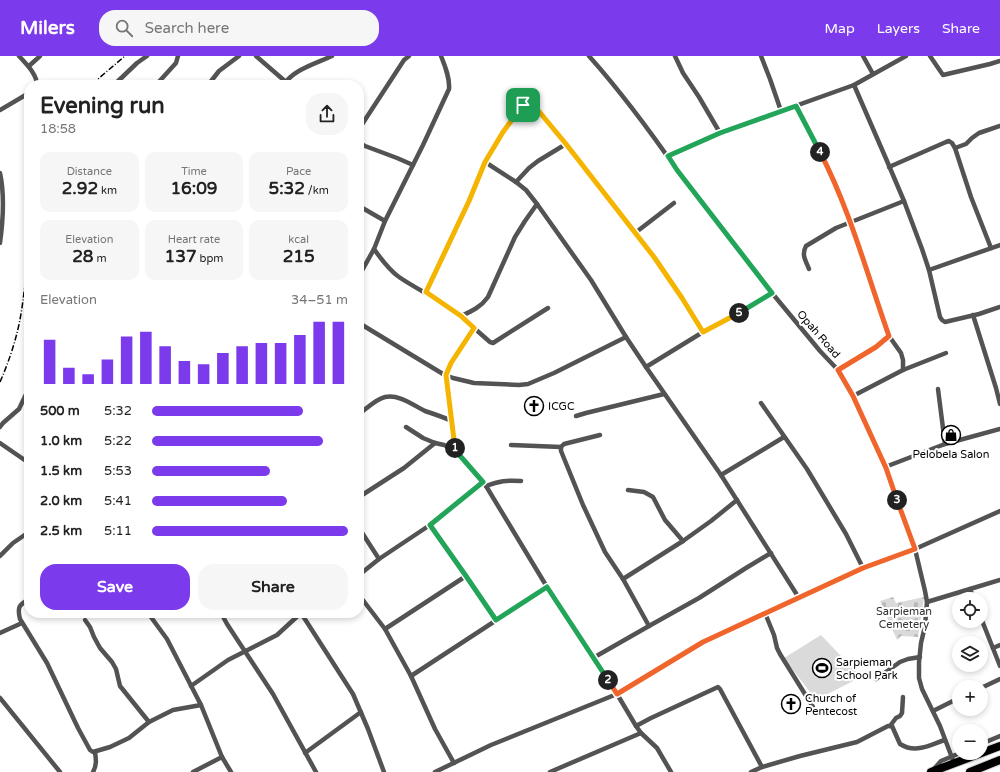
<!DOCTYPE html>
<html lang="en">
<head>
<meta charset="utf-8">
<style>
  :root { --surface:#fff; --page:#f6f6f6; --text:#222; --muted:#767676; --accent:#7c3aed }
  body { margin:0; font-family:"Varela Round",sans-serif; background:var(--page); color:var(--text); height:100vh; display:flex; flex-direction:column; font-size:15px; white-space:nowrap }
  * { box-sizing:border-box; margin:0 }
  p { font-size:13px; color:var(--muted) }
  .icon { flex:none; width:22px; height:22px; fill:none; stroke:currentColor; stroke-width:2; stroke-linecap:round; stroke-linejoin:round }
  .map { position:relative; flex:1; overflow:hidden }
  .drawer { position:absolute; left:24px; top:24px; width:340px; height:538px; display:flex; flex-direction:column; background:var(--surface); border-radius:16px; box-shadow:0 2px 6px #0003 }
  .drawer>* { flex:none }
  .fabs { position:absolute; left:952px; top:536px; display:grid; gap:8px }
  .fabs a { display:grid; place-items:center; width:36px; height:36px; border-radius:50%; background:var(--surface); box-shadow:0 2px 6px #0003; font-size:20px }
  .pin { position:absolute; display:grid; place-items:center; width:34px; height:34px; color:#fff; margin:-17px; border-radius:8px; box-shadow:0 2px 6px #0006 }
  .km { position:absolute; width:20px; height:20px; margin:-10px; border-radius:50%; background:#222; color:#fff; font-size:11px; line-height:20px; text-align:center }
  .round { display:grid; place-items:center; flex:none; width:42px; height:42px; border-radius:16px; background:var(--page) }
  .head { display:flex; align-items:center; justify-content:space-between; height:68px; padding:0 16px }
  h1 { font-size:22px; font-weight:800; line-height:30px }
  .stats { display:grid; grid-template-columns:repeat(3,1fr); gap:6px; height:68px; padding:4px 16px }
  .stats div { display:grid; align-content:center; border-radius:10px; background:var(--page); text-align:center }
  .stats b { font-size:17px; font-weight:800 }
  .stats small { font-size:11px; font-weight:400 }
  .stats p { font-size:11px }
  .chart { height:112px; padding:8px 16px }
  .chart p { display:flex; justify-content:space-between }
  .chart svg { width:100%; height:72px; margin-top:4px; stroke:var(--accent); stroke-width:6 }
  .cta { display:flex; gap:8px; margin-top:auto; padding:8px 16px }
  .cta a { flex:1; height:46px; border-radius:16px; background:var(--accent); color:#fff; font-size:16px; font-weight:800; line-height:46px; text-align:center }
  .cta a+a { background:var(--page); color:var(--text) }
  ul { padding:0 16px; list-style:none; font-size:13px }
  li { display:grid; grid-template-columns:64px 48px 1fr; align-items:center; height:30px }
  li i { height:10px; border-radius:5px; background:var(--accent) }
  header { display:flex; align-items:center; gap:24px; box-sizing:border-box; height:56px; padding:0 20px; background:var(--accent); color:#fff }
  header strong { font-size:19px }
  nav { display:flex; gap:22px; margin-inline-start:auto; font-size:14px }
  .search { width:280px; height:36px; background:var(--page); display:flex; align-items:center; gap:10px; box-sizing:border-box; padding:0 14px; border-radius:16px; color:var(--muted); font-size:15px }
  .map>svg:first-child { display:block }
  .cemetery { fill:url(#cemetery-stones) }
  .pitch { fill:#dadada }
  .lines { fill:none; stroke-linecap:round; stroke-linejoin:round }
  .highway-casing { stroke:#dbdbdb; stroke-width:10 }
  .street { stroke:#535353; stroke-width:4.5 }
  .highway { stroke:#000; stroke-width:8 }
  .rail { stroke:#000; stroke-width:1.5; stroke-dasharray:6 2 1 2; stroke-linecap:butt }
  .split-1-casing { stroke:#fff; stroke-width:8 }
  .split-2-casing { stroke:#fff; stroke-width:8 }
  .split-3-casing { stroke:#fff; stroke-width:8 }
  .split-4-casing { stroke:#fff; stroke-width:8 }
  .split-5-casing { stroke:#fff; stroke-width:8 }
  .split-6-casing { stroke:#fff; stroke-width:8 }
  .split-1 { stroke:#f5b400; stroke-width:5 }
  .split-2 { stroke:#22a559; stroke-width:5 }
  .split-3 { stroke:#f0652b; stroke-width:5 }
  .split-4 { stroke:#f0652b; stroke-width:5 }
  .split-5 { stroke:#22a559; stroke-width:5 }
  .split-6 { stroke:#f5b400; stroke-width:5 }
  .labels { text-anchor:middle; stroke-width:4; stroke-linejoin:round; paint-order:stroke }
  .street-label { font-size:11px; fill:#000; stroke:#fff }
  .poi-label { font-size:11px; fill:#000; stroke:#fff; text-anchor:start }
  .park-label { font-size:11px; fill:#313131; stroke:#fff }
</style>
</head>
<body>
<header>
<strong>Milers</strong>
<div class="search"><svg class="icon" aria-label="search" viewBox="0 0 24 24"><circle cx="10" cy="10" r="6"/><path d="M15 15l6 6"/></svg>Search here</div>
<nav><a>Map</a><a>Layers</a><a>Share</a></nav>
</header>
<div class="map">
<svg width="1000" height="716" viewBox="0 0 1000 716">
  <defs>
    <pattern id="cemetery-stones" width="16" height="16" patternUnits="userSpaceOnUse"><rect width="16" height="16" fill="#dadada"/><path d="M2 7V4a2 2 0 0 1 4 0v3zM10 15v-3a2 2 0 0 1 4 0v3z" fill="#b9b9b9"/></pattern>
  </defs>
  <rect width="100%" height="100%" fill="#fff"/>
  <path class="cemetery" d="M 893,541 L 896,547 L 924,541 L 918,581 L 901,580 L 897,584 L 880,545 Z"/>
  <path class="pitch" d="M 821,579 L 861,621 L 816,644 L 784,602 Z"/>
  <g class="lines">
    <g class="highway-casing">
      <g id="highway">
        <path d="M 931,716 L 1000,690"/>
        <path d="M 970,716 L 1000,704"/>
      </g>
    </g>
    <g class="street">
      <path d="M 19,0 C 26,8 37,18 37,29"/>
      <path d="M 256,0 L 286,26"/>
      <path d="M 589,0 C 621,36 650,75 677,114 L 772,237 L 820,295 L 838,314 L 853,340 L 885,411 L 915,493 L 925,535 L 927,546 L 925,570 L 921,587 L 919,606 L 919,622 L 922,633 L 940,670 L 954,707"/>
      <path d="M 675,0 L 683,17 L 699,41 L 720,77"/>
      <path d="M 761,0 L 770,23 L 781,55"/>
      <path d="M 863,0 L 873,18"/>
      <path d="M 930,0 L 943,19 L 990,8 L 1000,5"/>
      <path d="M 29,10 L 40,0"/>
      <path d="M 114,29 L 137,7 L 147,0"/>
      <path d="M 156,29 L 176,7 L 178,0"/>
      <path d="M 208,29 L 219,15 L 239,0"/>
      <path d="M 284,29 C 292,14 317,7 332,0"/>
      <path d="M 854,29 L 887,105 L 904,145 L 922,193 L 929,214 L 940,261 L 942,264 L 945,266 L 979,258 L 1000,251"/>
      <path d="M 795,50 L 829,114 L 851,166 L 889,280 L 901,297 L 903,304 L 903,314"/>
      <path d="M 0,54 L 29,37"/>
      <path d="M 359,73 L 404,4 L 409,0"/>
      <path d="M 359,86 L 365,90 L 397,102 L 413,109"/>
      <path d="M 955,92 L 966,88 L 972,82 L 979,77 L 1000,70"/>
      <path d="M 668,100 L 720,77 L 854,29 L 906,0"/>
      <path d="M 485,106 L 503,76 L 523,49 L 527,45 L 532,47 L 566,88"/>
      <path d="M 889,111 L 946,86 L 949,85 L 952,87 L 955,92 L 971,141 L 991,192"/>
      <path d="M 0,117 C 5,140 3,165 0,187"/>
      <path d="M 516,126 L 529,112 L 538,105 L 566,88 L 654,201 L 682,242 L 703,276"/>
      <path d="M 359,150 L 385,165"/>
      <path d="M 635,177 L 674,147"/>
      <path d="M 374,193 C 381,203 389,214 399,221 C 422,237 455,250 474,272 L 451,307 L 446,319 L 455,394"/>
      <path d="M 809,213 C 806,205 801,199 806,190 L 836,172 L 904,145"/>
      <path d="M 929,214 L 1000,189"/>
      <path d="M 359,220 L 374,193 L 385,165 L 423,89 L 449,33 C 450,22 445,10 441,0"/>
      <path d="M 426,237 L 469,145 L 485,106 L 516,126 L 526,134 L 537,148 L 591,224 L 626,281"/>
      <path d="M 973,259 L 996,332 L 1000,348"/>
      <path d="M 461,260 C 472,255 481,251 488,241 L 515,181 L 525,165 L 537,148"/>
      <path d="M 359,267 L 443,318 L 453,322 L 474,327 L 519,329 L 528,328 L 554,317 L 626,281 L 646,311 L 721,419 L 799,542"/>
      <path d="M 474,272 L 490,286 L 493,287 L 548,252"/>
      <path d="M 646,311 L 703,276 L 745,253 L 772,237"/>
      <path d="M 838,314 L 876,291 L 889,280"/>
      <path d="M 938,333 L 945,388"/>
      <path d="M 853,340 L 903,314 L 946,297"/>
      <path d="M 761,347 L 807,413 L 846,478 L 863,512"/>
      <path d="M 359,358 C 366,353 376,343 385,341 C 399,338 413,349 425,355 C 434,358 443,361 452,365"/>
      <path d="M 576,360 L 586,357 L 664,338"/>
      <path d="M 0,371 L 3,367 L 19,353 L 29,332"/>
      <path d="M 406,371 L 423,382 L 435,387 L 444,389 L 455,394 L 483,425 L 547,531 L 617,638 L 636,670 L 641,677 L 657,692 L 671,716"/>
      <path d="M 600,379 L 564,388 L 561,391 L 561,395 L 583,449 L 605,496 L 623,523 L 649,570"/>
      <path d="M 0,387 L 29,407"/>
      <path d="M 511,389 L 561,391"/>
      <path d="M 885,411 L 945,388 L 1000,373"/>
      <path d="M 721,419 L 784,381"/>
      <path d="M 486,430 C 499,425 507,424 521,425"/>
      <path d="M 628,434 L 644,436 L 653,441 L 665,464 L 683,485"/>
      <path d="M 359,441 L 404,412 L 435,387"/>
      <path d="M 430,469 L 466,520 L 496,564"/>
      <path d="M 359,472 L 379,503"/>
      <path d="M 0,500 L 13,487 L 29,476"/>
      <path d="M 359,519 L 379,503 L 430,469 L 483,425"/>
      <path d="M 623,523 L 683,485 L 711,465 L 737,444"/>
      <path d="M 970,533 L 1000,524"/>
      <path d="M 359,539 L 385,573 L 411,620 L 435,673 L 454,707"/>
      <path d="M 29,543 C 19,549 17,551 20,563 L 47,607 L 78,672 L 90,694 L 93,696 L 110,691 L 129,682 L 149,666 L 173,654 L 201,649"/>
      <path d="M 927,546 L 970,533 L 974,543"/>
      <path d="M 148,557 L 167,583 L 201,649 L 222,701 L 231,716"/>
      <path d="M 221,557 L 227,568 L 273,638 L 316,716"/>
      <path d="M 765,557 L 774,579 L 777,592 L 780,598 L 813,651"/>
      <path d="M 981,562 L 1000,610"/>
      <path d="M 85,564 L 90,571 L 94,581 L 100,592 L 112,606 L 116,613 L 120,630 L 149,666"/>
      <path d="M 385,573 L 466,520"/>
      <path d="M 0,577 L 22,567"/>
      <path d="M 993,592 L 1000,589"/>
      <path d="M 593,602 L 649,570 L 699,542 L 746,512 L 771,497"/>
      <path d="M 411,620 L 547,531"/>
      <path d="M 876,623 L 900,606 L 908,603 L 920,601"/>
      <path d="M 191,630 L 228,604 L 277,579 L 301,557 L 353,638 L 368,673 L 384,716"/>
      <path d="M 981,632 L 1000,623"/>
      <path d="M 0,642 L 60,716"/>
      <path d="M 933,655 L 959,642"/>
      <path d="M 636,670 L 651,662 L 718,631 L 720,633 L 762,711"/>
      <path d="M 890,670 L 896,662 L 900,660 L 902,657 L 903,641"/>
      <path d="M 981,688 L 1000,680"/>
      <path d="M 305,697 L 361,656"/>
      <path d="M 933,714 L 941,705 L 960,697"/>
      <path d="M 93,716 C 97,709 96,703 95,696"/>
      <path d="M 193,716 L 222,701"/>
      <path d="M 435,716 L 491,689 L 617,638 L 703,586 L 838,523 L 863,512 L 915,493 L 1000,455"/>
      <path d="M 550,716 L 641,677"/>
      <path d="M 751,716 L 762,711 L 800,700 L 857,686 L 888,670 L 892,670 L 900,688 C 916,698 929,689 945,684"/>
    </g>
    <use href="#highway" class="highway"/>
    <g class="rail">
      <path d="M 93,29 L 98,23 L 125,0"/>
      <path d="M 0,326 C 7,310 13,293 17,277 C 25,245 26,211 29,179"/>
    </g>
  </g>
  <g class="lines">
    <g class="split-1-casing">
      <path id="split-1" d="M 455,392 L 446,319 L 451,307 L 474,272 L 461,260 L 426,236 L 469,145 L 485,106 L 503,76 L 523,49"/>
    </g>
    <g class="split-2-casing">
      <path id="split-2" d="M 455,392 L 455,394 L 483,426 L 430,469 L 466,520 L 496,564 L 547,531 L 608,624"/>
    </g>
    <g class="split-3-casing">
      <path id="split-3" d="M 608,624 L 617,638 L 703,586 L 863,512 L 915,493 L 897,444"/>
    </g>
    <g class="split-4-casing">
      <path id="split-4" d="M 820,96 C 850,154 867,218 889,280 L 876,291 L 838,314 L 853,340 L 886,412 L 897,444"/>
    </g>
    <g class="split-5-casing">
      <path id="split-5" d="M 739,257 L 772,237 L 677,114 L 668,100 L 720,77 L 796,50 L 820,96"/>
    </g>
    <g class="split-6-casing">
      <path id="split-6" d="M 523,49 L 527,46 L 532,47 L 566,88 L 654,201 L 682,242 L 703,276 L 739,257"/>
    </g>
    <use href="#split-1" class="split-1"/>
    <use href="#split-2" class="split-2"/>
    <use href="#split-3" class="split-3"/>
    <use href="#split-4" class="split-4"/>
    <use href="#split-5" class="split-5"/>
    <use href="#split-6" class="split-6"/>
  </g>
  <defs>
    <g id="church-ring" transform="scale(1)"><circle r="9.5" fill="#fff" stroke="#000" stroke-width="1.5"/><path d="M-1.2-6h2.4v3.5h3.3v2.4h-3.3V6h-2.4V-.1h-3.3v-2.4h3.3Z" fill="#000"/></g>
    <g id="shop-ring" transform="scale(1)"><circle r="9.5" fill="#fff" stroke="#000" stroke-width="1.5"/><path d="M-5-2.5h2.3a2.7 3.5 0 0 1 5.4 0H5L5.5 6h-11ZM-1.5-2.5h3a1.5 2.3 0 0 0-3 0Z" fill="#000"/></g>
    <g id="stadium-ring" transform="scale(1)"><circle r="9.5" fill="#fff" stroke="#000" stroke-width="1.5"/><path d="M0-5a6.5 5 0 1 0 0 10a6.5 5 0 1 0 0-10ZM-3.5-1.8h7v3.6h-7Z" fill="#000"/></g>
  </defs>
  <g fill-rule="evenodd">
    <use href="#church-ring" x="534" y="350"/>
    <use href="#shop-ring" x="951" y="379"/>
    <use href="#stadium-ring" x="822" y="612"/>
    <use href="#church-ring" x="791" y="648"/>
  </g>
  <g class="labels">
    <g class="street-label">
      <text transform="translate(819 278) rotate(49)" y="4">Opah Road</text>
    </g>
    <g class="poi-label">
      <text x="548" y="354">ICGC</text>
      <text x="951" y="402" text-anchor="middle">Pelobela Salon</text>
      <text x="836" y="610">Sarpieman<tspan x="836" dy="13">School Park</tspan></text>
      <text x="805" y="646">Church of<tspan x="805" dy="13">Pentecost</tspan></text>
    </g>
    <g class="park-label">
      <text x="904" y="559">Sarpieman<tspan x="904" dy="13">Cemetery</tspan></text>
    </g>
  </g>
</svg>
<div class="fabs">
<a><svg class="icon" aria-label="locate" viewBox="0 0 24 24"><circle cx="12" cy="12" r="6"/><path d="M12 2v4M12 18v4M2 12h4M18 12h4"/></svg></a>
<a><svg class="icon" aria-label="layers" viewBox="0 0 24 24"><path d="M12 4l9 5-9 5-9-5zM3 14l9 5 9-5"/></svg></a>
<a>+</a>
<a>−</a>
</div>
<div class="pin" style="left:523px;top:49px;background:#1e9e55"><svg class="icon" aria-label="arrive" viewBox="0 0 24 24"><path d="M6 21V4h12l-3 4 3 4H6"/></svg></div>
<b class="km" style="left:455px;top:392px">1</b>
<b class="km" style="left:608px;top:624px">2</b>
<b class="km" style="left:897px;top:444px">3</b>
<b class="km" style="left:820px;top:96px">4</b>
<b class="km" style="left:739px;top:257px">5</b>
<section class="drawer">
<div class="head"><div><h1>Evening run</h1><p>18:58</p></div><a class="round"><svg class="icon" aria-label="share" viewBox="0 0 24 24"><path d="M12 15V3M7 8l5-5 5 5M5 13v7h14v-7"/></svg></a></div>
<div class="stats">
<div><p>Distance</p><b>2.92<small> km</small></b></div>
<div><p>Time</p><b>16:09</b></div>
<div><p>Pace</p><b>5:32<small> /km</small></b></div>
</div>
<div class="stats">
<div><p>Elevation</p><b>28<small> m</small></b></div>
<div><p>Heart rate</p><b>137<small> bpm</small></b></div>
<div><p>kcal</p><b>215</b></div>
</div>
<div class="chart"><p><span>Elevation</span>34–51 m</p>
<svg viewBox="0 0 160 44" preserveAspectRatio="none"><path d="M5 44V17M15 44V34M25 44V38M35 44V29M45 44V15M55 44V12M65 44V21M75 44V30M85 44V32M95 44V25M105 44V21M115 44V19M125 44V19M135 44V14M145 44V6M155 44V6"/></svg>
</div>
<ul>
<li><b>500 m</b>5:32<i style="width:77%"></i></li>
<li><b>1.0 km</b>5:22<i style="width:87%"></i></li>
<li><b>1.5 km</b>5:53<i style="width:60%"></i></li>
<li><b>2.0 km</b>5:41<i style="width:69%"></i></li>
<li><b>2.5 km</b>5:11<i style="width:100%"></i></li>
</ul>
<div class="cta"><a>Save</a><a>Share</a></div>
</section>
</div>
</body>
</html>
